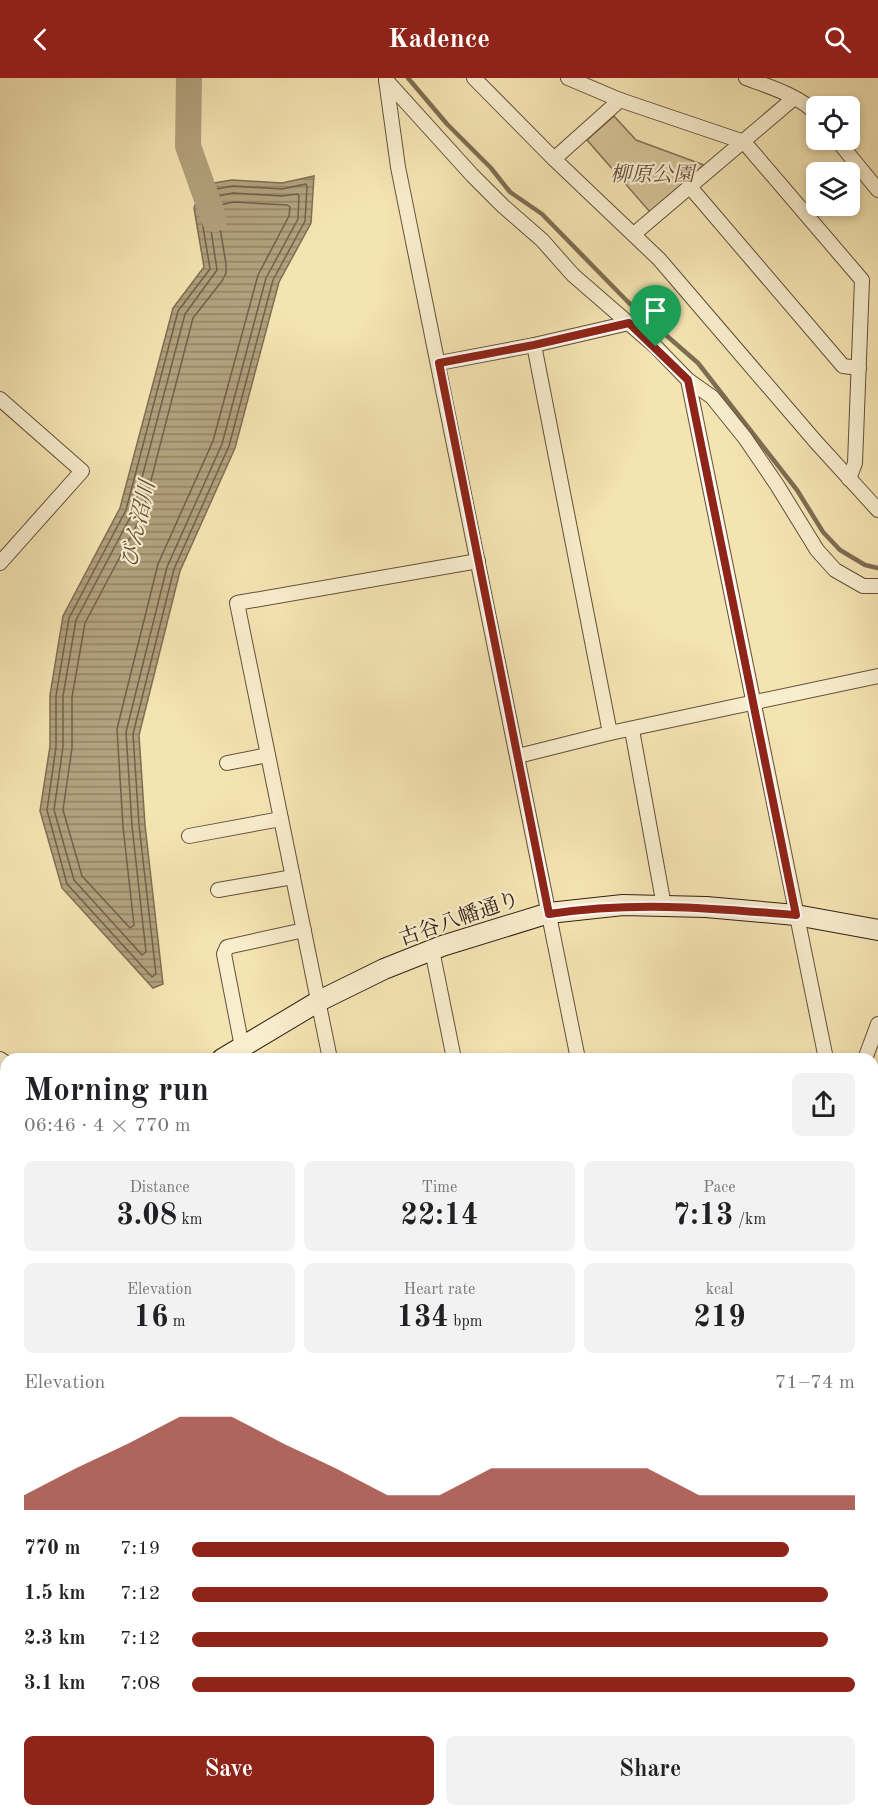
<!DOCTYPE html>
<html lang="en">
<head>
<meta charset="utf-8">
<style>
  :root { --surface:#fff; --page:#f2f2f2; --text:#202124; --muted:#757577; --accent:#8f2418 }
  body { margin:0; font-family:"Old Standard TT","Noto Serif JP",serif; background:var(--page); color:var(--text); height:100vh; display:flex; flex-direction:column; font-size:22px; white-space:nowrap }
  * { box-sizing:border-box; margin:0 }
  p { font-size:20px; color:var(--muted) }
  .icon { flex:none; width:33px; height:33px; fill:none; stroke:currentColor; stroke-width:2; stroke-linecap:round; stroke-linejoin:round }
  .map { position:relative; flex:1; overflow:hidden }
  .drawer { position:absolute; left:0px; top:975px; width:879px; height:764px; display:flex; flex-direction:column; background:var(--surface); border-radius:18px 18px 0 0; box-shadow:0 3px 9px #0003 }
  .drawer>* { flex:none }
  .controls { position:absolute; left:806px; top:18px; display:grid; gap:12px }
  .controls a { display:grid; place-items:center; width:54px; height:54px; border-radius:9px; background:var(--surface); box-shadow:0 3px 9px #0003; font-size:30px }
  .pin { position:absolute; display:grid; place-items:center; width:51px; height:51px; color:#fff; margin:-62px -26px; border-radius:50% 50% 50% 0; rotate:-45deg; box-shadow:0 0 6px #0007 }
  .pin .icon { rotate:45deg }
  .round { display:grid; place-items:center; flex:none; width:63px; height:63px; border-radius:9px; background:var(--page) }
  .summary { display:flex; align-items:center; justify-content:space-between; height:102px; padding:0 24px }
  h1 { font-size:33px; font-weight:600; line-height:45px }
  .metrics { display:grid; grid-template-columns:repeat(3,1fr); gap:9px; height:102px; padding:6px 24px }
  .metrics div { display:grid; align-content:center; border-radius:9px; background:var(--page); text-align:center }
  .metrics b { font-size:30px; font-weight:600 }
  .metrics small { font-size:16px; font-weight:400 }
  .metrics p { font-size:16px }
  .chart { height:168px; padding:12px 24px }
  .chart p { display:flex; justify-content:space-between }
  .chart svg { width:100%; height:108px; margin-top:6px; fill:var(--accent); opacity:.7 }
  .cta { display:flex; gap:12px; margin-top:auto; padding:12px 24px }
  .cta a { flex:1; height:69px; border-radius:9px; background:var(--accent); color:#fff; font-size:24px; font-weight:600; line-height:69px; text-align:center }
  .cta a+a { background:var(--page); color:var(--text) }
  ul { padding:0 24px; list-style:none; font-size:20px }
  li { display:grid; grid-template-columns:96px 72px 1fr; align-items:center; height:45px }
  li i { height:15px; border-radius:8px; background:var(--accent) }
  header { display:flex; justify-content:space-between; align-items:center; height:78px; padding:0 24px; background:var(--accent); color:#fff; font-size:27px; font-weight:600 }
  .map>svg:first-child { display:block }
  .grass { fill:url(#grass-tufts); stroke:#827056; stroke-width:1.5 }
  .park { fill:#d3c297; stroke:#827056; stroke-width:1.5 }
  .water { fill:url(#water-rules); stroke:#7f6d53; stroke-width:1.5 }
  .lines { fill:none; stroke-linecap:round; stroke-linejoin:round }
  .shore { stroke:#726049; stroke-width:1.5 }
  .stream { stroke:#7f6d53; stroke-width:4.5 }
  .river { stroke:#b2a17d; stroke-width:26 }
  .street-casing { stroke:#62503c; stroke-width:16 }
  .secondary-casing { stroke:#321e15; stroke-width:22 }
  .street { stroke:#f8edcd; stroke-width:14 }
  .secondary { stroke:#f8edcd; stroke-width:20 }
  .route-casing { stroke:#fff; stroke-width:12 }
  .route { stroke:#8f2418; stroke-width:8 }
  .labels { text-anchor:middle; stroke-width:4.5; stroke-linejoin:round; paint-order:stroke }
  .park-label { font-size:21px; font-style:italic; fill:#624f3c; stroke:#f8edcd }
  .street-label { font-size:21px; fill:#321e15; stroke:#f8edcd }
  .water-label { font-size:22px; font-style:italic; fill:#5f4c39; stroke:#f8edcd }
</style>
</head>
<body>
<header><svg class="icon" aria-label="back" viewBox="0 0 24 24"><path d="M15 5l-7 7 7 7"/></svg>Kadence<svg class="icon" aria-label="search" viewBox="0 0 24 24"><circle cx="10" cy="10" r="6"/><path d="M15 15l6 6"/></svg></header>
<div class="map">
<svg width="878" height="1738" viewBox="0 0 878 1738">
  <defs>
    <pattern id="grass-tufts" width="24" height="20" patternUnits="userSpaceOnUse" patternTransform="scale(1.5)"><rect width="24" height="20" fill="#d3c297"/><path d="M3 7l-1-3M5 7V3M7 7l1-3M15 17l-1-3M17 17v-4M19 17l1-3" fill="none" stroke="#b6a681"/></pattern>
    <pattern id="water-rules" width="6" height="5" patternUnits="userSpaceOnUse" patternTransform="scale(1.5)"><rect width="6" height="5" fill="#b2a17d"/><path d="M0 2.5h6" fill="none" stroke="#918365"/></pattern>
  </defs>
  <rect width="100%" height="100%" fill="#f4e4b2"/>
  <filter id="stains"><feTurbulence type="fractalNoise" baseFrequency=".00333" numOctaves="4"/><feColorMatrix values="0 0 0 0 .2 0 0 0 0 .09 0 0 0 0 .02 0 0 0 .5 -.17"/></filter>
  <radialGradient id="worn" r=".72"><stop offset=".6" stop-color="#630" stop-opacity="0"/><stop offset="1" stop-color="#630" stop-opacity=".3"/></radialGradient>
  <g class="grass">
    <path d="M 0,1169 L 6,1173 L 6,1615 L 0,1614 Z"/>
    <path d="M 873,1554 L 878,1556 L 878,1647 L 873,1648 Z"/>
  </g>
  <path class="park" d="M 614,38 L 636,62 L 704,87 L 650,134 L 587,62 Z"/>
  <g class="water">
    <path d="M 314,98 L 311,145 L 279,204 L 235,370 L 180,493 L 139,657 L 145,747 L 163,906 L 153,910 L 62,810 L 40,733 L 50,668 L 50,617 L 63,538 L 120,430 L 173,230 L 204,189 L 194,130 L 202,107 L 232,102 L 282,105 Z"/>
    <path d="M 0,1656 L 6,1658 L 6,1732 L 873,1732 L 873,1676 L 878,1676 L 878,1738 L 0,1738 Z"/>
  </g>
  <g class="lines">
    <g class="shore">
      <path d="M 306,106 L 307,109 L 305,143 L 273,202 L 229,368 L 174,491 L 133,656 L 139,747 L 156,896 L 152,899 L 67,806 L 47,732 L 56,669 L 56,618 L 69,540 L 126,432 L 178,233 L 210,191 L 200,131 L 206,113 L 233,108 L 282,111 Z"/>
      <path d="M 233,115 L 282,118 L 297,116 L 299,118 L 298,141 L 266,200 L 222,366 L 167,489 L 126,654 L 132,748 L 146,874 L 142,877 L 74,802 L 54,732 L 63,669 L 63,618 L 76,542 L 133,434 L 185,236 L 217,192 L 208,132 L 213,119 Z"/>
      <path d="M 234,124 L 287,127 L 290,129 L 289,138 L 258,197 L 213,363 L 158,486 L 117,651 L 123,749 L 134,847 L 130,850 L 82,798 L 63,732 L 72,670 L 72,619 L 85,545 L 142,437 L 193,240 L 222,203 L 226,195 L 226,186 L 217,132 L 220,127 Z"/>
    </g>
    <path class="stream" d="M 408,0 L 447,46 L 491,90 L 510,114 L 542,136 L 628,224 L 698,285 L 797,412 L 823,454 L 840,472 L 865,487 L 878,490"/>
    <path class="river" d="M 189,0 L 188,68 L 214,141"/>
    <g class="street-casing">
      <g id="street">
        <path d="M 474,0 L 554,81 L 659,181 L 816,364 L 878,432"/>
        <path d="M 568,0 L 620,22 L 744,64 L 862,202 L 855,385 L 849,401"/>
        <path d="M 746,0 C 767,8 801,18 816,36"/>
        <path d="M 386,2 L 472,97 L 503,128 L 542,162 L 573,197 L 656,269 L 688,302 L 825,976"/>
        <path d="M 386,2 L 398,89 L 578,981"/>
        <path d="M 837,62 L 878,112"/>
        <path d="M 554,81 L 620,22"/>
        <path d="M 690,109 L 843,288 L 859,290"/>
        <path d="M 634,156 L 793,21"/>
        <path d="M 534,267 L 610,655"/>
        <path d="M 439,285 L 534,267 L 629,245"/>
        <path d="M 688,302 L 712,319 L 745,360 L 777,407 L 817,472 L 835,492 L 863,508 L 878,508"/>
        <path d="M 0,321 L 82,393 L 0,485"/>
        <path d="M 632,652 L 664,828"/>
        <path d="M 518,678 L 610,655 L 878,598"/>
        <path d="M 227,685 L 268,677"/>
        <path d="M 189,758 L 281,741"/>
        <path d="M 218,812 L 293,799"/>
        <path d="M 432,872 L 454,981"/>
        <path d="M 242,969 L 224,876 L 227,869 L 304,852"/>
        <path d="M 0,981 L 6,985"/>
        <path d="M 330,981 L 237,525 L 478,483"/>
        <path d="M 865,981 L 878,946"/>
        <path d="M 873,1100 L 878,1100"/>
        <path d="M 873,1377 L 878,1380"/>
        <path d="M 873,1402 L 878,1404"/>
      </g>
    </g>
    <g class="secondary-casing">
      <path id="secondary" d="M 222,981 L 319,923 L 384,891 L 442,868 L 549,835 L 623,827 L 706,829 L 796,837 L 878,852"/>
    </g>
    <use href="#street" class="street"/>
    <use href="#secondary" class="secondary"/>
  </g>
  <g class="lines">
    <g class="route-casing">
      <path id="route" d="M 629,245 L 688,302 L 796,837 C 710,830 635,823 549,836 L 439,285 L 534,267 Z"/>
    </g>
    <use href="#route" class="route"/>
  </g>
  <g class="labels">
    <g class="park-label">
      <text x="652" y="103">柳原公園</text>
    </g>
    <g class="street-label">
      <text transform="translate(459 840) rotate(-19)" y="7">古谷八幡通り</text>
    </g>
    <g class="water-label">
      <text transform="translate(137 446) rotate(-77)" y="8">びん沼川</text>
    </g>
  </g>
  <rect width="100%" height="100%" filter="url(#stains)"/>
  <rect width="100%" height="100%" fill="url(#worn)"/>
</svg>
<div class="controls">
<a><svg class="icon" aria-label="locate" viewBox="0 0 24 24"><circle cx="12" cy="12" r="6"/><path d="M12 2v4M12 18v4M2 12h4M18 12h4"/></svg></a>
<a><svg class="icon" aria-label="layers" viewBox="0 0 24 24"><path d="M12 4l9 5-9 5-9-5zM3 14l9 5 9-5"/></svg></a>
</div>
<div class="pin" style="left:656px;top:269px;background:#1e9e55"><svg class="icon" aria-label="arrive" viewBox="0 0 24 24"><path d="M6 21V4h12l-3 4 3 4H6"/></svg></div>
<section class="drawer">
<div class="summary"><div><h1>Morning run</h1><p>06:46 · 4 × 770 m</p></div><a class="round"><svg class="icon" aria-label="share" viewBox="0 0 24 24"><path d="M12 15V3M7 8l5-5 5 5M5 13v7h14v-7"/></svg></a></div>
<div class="metrics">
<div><p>Distance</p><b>3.08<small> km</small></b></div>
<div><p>Time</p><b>22:14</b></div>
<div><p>Pace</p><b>7:13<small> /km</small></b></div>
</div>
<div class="metrics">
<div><p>Elevation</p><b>16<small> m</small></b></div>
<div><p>Heart rate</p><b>134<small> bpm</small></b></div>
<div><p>kcal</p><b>219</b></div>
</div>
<div class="chart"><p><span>Elevation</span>71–74 m</p>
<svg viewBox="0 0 160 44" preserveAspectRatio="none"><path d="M0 44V38L10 27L20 17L30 6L40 6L50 17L60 27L70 38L80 38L90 27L100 27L110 27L120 27L130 38L140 38L150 38L160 38V44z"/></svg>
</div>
<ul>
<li><b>770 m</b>7:19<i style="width:90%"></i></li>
<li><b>1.5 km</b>7:12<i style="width:96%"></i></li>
<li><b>2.3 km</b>7:12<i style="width:96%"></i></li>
<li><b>3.1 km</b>7:08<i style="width:100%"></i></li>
</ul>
<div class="cta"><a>Save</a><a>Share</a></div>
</section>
</div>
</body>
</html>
